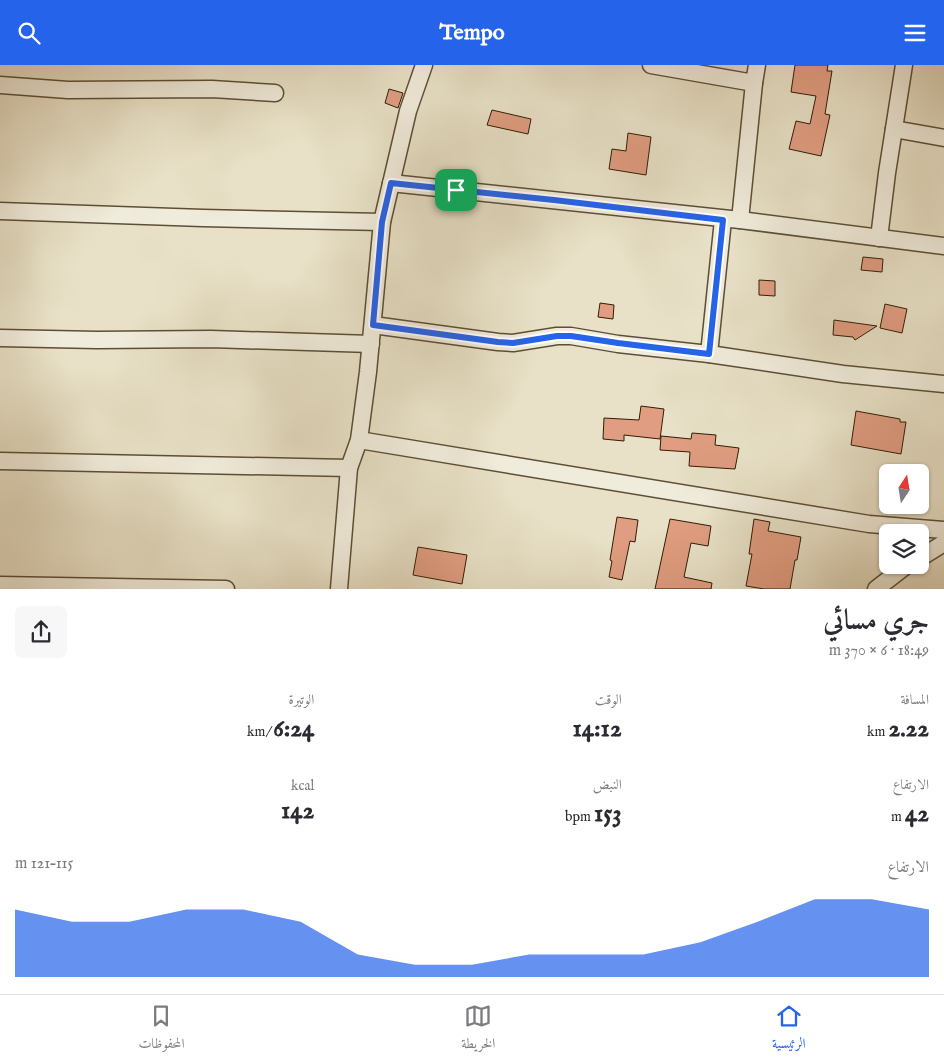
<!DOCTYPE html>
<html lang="ar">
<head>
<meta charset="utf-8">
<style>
  :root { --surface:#fff; --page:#f7f7f7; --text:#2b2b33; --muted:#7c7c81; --line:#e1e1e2; --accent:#2563eb }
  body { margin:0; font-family:"IM FELL English",Amiri,serif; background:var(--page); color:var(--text); direction:rtl; height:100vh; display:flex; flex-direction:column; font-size:19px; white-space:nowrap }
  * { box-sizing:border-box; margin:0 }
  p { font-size:16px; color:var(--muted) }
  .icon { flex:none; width:28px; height:28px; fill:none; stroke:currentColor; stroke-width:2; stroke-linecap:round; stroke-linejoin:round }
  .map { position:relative; height:524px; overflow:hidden; direction:ltr }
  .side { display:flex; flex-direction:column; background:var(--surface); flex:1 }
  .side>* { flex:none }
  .needle { width:32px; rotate:12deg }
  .buttons { position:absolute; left:879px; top:399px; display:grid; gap:10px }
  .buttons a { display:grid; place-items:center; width:50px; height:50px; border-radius:8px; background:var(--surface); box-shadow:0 1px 4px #0004; font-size:25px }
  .pin { position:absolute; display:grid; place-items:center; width:42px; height:42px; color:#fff; margin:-21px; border-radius:10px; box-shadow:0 2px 8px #0006 }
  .round { display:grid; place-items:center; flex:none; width:52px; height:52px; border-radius:8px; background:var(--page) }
  .summary { display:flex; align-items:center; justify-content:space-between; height:85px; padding:0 15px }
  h1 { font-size:28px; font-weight:800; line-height:38px }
  .stats { display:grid; grid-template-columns:repeat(3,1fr); gap:8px; height:85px; padding:5px 15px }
  .stats div { display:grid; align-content:center }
  .stats b { font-size:25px; font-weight:800 }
  .stats small { font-size:14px; font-weight:400 }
  .stats p { font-size:14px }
  .chart { height:140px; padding:10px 15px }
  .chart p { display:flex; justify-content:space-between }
  .chart svg { width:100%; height:90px; margin-top:5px; fill:var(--accent); opacity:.7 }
  header { display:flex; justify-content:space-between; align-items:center; height:65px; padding:0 15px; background:var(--accent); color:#fff; font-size:22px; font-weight:800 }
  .menu { display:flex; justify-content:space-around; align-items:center; height:70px; border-top:1px solid var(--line); background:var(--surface); font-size:14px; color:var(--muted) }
  .menu a { display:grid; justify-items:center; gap:2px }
  .menu .on { color:var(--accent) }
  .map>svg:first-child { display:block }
  .building { fill:#e09d81; stroke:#2f1d05 }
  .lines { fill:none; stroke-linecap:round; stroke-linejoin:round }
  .minor-casing { stroke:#5d4e36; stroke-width:19 }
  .minor { stroke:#f0ecdb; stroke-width:16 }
  .route-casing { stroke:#fff; stroke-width:10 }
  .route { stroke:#2563eb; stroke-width:6 }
</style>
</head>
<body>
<header><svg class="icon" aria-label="menu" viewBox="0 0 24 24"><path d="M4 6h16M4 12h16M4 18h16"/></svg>Tempo<svg class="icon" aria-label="search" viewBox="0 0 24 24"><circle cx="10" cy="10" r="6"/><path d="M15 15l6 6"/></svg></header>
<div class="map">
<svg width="944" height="524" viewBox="0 0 944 524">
  <rect width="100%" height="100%" fill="#e8e1c7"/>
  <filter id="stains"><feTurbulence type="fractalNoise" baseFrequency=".004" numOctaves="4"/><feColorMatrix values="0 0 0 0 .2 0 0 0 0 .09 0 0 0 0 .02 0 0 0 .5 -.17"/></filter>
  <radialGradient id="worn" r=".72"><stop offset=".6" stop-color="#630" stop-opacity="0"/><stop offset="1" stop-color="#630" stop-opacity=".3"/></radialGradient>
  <g class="building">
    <path d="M 795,0 L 828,0 L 827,6 L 832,6 L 825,49 L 830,50 L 821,91 L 789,84 L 796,56 L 810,59 L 816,31 L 791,27 Z"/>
    <path d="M 389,24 L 403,28 L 398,43 L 385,38 Z"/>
    <path d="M 492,45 L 531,54 L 528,69 L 487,60 Z"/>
    <path d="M 628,68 L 651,72 L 646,110 L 609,104 L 612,84 L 626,86 Z"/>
    <path d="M 863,192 L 883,194 L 882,207 L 861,205 Z"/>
    <path d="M 759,215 L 775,216 L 775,231 L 759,230 Z"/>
    <path d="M 600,238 L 614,240 L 613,254 L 598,252 Z"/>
    <path d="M 885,239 L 907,244 L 902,268 L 880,263 Z"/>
    <path d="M 834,255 L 877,261 L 855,275 L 853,272 L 833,270 Z"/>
    <path d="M 641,341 L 664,344 L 660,374 L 624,370 L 624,376 L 603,374 L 604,353 L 639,355 Z"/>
    <path d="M 856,346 L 900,354 L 900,357 L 906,357 L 901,389 L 851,380 Z"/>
    <path d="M 692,368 L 716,370 L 715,380 L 739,383 L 735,404 L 689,401 L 690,387 L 660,385 L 661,371 L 691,374 Z"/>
    <path d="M 617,452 L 638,455 L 635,477 L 630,476 L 622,515 L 609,512 L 612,496 L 610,495 Z"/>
    <path d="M 670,454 L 711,461 L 708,481 L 691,478 L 684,512 L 712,518 L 711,524 L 655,524 Z"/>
    <path d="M 754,454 L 770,457 L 768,466 L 801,472 L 797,495 L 795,495 L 790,524 L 764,524 L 746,521 L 752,489 L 749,489 Z"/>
    <path d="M 418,482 L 467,490 L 462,519 L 413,510 Z"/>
  </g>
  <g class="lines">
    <g class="minor-casing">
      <g id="minor">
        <path d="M 651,0 L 754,18"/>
        <path d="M 0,20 L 68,25 L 212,24 L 275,28"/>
        <path d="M 894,64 L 944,73"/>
        <path d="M 391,118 L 740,155 L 944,181"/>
        <path d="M 0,146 L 203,153 L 382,157"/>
        <path d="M 740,155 L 754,18 L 757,0"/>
        <path d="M 879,173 L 887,108 L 904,0"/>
        <path d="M 373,260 L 498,277 L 513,278 L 557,271 L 571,271 L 618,279 L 709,289 L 843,309 L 944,319"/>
        <path d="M 0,273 L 97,275 L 211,274 L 371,279"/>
        <path d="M 709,289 L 723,155"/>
        <path d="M 359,375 L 869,459 L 944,465"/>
        <path d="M 0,396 L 349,403"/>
        <path d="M 920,493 L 944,478"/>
        <path d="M 0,520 L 226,524"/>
        <path d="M 339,524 L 349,403 L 359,375 L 368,307 L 382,157 L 408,46 L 424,0"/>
        <path d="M 876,524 L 907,500"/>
      </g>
    </g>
    <use href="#minor" class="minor"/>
  </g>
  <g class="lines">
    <g class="route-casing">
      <path id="route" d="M 391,118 L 554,135 L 723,155 L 709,289 L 618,278 L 571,271 L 557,271 L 513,278 L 498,277 L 373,260 L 382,157 Z"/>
    </g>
    <use href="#route" class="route"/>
  </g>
  <rect width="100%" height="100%" filter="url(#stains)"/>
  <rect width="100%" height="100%" fill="url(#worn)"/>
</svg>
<div class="buttons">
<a><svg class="needle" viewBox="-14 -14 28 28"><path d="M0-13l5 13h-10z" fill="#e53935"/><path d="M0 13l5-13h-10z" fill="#7c7c81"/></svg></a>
<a><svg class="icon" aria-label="layers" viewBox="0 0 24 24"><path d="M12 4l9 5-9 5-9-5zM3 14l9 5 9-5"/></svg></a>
</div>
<div class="pin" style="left:456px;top:125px;background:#1e9e55"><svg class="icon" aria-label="arrive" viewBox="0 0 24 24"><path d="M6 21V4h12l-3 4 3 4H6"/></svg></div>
</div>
<section class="side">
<div class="summary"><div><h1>جري مسائي</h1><p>18:49 · 6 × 370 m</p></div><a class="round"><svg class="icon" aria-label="share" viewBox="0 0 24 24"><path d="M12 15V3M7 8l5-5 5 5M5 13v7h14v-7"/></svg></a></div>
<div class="stats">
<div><p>المسافة</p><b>2.22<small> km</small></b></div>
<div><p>الوقت</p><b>14:12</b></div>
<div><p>الوتيرة</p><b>6:24<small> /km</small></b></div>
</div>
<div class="stats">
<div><p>الارتفاع</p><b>42<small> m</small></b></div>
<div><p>النبض</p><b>153<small> bpm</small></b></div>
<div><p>kcal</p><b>142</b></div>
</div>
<div class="chart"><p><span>الارتفاع</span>115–121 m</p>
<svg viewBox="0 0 160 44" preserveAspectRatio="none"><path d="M0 44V11L10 17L20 17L30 11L40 11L50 17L60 33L70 38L80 38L90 33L100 33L110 33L120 27L130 17L140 6L150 6L160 11V44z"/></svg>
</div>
</section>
<nav class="menu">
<a class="on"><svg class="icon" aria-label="home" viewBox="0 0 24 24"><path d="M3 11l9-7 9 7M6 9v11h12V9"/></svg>الرئيسية</a>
<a><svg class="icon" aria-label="map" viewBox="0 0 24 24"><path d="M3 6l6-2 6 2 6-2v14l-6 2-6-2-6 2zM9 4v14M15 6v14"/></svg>الخريطة</a>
<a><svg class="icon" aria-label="saved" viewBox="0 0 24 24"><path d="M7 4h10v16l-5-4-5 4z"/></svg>المحفوظات</a>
</nav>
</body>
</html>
